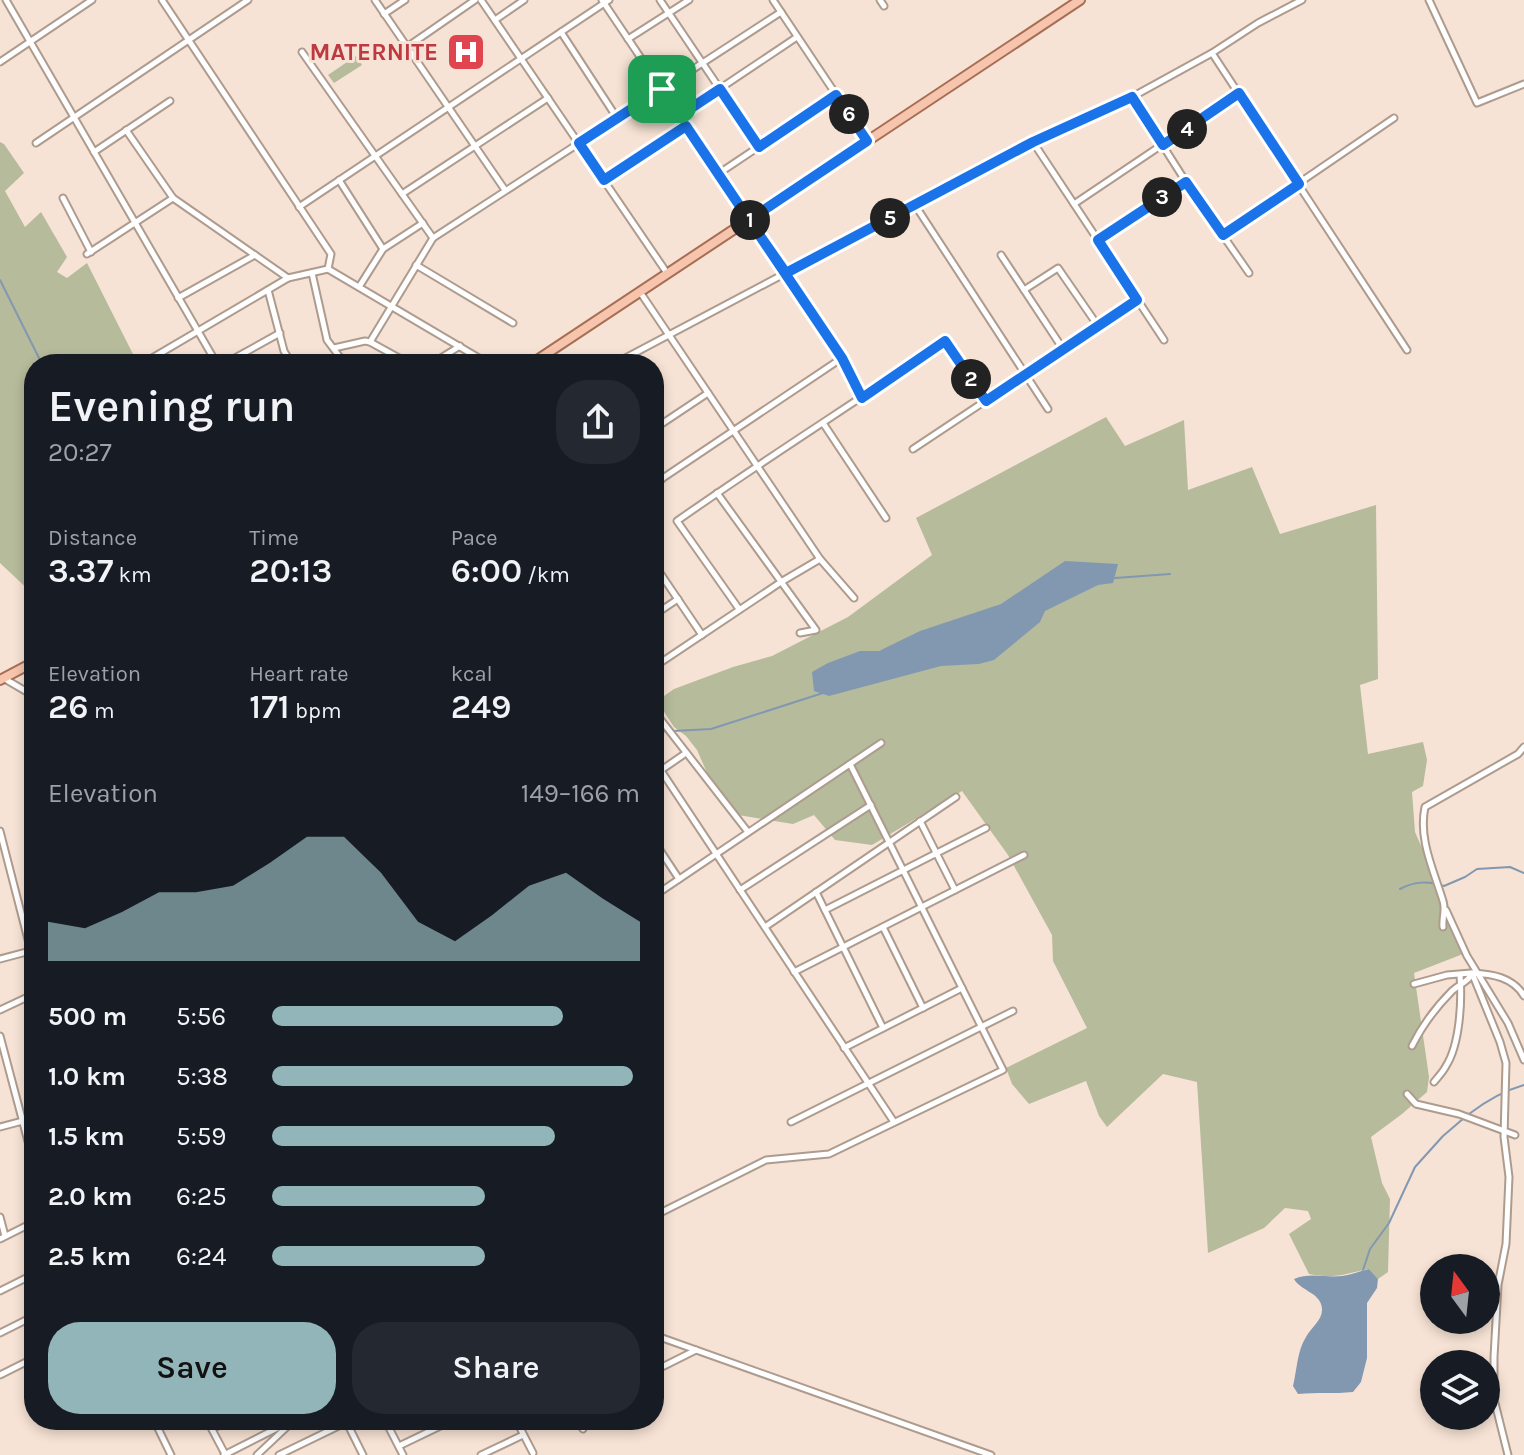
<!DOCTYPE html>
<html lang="en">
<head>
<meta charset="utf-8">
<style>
  :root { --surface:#171b24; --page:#242831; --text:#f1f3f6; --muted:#9ea1a6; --accent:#92b5ba }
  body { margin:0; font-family:Karla,sans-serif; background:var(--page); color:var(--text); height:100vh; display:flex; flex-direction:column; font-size:30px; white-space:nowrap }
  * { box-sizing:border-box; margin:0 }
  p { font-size:26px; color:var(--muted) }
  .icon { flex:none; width:44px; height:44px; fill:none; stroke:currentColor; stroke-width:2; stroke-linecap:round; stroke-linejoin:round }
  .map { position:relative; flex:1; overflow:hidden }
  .side { position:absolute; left:24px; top:354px; width:640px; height:1076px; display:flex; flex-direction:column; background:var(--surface); border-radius:32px; box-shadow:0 4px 12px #0003 }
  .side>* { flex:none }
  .needle { width:52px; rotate:345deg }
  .fabs { position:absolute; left:1420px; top:1254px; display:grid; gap:16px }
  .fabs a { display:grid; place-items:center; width:80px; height:80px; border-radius:50%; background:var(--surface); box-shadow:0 4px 12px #0003; font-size:40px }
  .pin { position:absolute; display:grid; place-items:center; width:68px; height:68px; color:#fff; margin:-34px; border-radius:16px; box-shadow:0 4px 12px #0006 }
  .km { position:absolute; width:40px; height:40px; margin:-20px; border-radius:50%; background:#222; color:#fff; font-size:22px; line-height:40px; text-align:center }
  .round { display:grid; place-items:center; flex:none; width:84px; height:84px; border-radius:32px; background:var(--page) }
  .head { display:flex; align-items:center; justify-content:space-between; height:136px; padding:0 24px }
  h1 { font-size:44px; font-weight:600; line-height:60px }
  .stats { display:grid; grid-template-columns:repeat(3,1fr); gap:12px; height:136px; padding:8px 24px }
  .stats div { display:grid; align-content:center }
  .stats b { font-size:34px; font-weight:600 }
  .stats small { font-size:22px; font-weight:400 }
  .stats p { font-size:22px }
  .chart { height:224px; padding:16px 24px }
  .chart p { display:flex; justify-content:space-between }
  .chart svg { width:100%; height:144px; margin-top:8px; fill:var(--accent); opacity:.7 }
  .button { display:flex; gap:16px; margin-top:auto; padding:16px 24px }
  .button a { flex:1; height:92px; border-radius:32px; background:var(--accent); color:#111; font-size:32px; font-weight:600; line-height:92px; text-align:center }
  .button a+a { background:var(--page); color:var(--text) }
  ul { padding:0 24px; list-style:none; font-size:26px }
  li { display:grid; grid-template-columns:128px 96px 1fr; align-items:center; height:60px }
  li i { height:20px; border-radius:10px; background:var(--accent) }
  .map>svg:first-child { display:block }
  .green { fill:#b6bb9b }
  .water { fill:#8298b1 }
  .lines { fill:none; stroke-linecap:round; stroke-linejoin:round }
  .stream { stroke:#8298b1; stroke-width:2 }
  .street-casing { stroke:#ad9b8e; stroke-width:9 }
  .primary-casing { stroke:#a66e52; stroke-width:12 }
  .street { stroke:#fff; stroke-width:5 }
  .primary { stroke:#f7c5ad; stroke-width:8 }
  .route-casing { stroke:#fff; stroke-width:16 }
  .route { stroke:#1a73e8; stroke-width:10 }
  .labels { text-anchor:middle; stroke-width:6; stroke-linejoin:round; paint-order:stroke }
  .health-label { font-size:24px; font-weight:bold; fill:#be3a42; stroke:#f7e3d5; text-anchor:end }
</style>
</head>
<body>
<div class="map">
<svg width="1524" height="1455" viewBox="0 0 1524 1455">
  <rect width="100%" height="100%" fill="#f7e3d5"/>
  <g class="green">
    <path d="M 356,56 L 362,65 L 334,83 L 328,75 Z"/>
    <path d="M 0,142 L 4,144 L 24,173 L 5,191 L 25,227 L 41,212 L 67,257 L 57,272 L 67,278 L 87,263 L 138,364 L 34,364 L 34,595 L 0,563 Z"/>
    <path d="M 1106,417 L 1125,446 L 1184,420 L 1188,490 L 1252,467 L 1280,534 L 1376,505 L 1378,679 L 1360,685 L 1368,754 L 1423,742 L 1427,760 L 1423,786 L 1412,792 L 1415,832 L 1450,912 L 1463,954 L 1414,973 L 1429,1077 L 1427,1092 L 1402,1114 L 1371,1137 L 1382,1183 L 1390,1199 L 1388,1272 L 1378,1279 L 1369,1269 C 1343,1274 1337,1279 1309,1274 L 1289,1234 L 1311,1219 L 1308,1211 L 1285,1208 L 1264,1228 L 1208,1253 L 1197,1082 L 1163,1074 L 1107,1127 L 1099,1116 L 1086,1081 L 1029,1104 L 1012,1084 L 1006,1068 L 1087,1028 L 1053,961 L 1052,935 L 1008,855 L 962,791 L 872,845 L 835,840 L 814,815 L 793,824 L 738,815 L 708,775 L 697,750 L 686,736 L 674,727 L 657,701 L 674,689 L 733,667 L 772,656 L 848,617 L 932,555 L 916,518 Z"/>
  </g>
  <g class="water">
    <path d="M 1065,561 L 1118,564 L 1113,583 L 1098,585 L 1045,611 L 1040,622 L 994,660 L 979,664 L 941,666 L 829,696 L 814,691 L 812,672 L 828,663 L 860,651 L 879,651 L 920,631 L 1001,604 Z"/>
    <path d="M 1369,1269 L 1378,1279 L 1377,1288 L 1367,1303 L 1367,1358 L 1361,1382 L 1353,1392 C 1334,1394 1317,1392 1298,1394 L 1293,1386 C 1297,1370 1297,1351 1306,1337 C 1312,1326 1326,1318 1321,1304 C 1317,1292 1300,1290 1294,1279 C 1310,1272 1326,1278 1342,1276 C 1351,1275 1360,1271 1369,1269 Z"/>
  </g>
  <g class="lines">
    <g class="stream">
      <path d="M 0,280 L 42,364"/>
      <path d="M 1115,578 L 1170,574"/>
      <path d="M 654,732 L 711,729 L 823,693"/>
      <path d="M 1400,889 C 1415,881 1428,881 1444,886 L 1465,877 L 1477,869 L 1510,867 L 1524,873"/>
      <path d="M 1469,1114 C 1486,1101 1503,1091 1524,1085"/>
      <path d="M 1363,1270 L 1370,1249 L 1389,1223 L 1415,1167 L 1443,1136 L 1464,1118"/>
    </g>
    <g class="street-casing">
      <g id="street">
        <path d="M 6,0 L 217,364"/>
        <path d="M 162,0 L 331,254 L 328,269"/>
        <path d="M 375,0 L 505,190"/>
        <path d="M 481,0 L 667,273"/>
        <path d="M 602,0 L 842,358 L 862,398"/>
        <path d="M 660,0 L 759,147"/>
        <path d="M 773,0 L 867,141"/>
        <path d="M 880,0 L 884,6"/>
        <path d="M 1429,0 L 1477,103 L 1524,84"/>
        <path d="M 384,14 L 405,0"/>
        <path d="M 495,20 L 524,0"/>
        <path d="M 561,32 L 617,118"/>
        <path d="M 628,39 L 689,0"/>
        <path d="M 407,47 L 475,0"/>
        <path d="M 302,52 L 433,238"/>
        <path d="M 1212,53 L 1407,350"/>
        <path d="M 0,62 L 92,0"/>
        <path d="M 1132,97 L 1186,182 L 1249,273"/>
        <path d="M 679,116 L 797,37"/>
        <path d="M 126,130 L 173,198 L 288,278 L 328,269 L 489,364"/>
        <path d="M 1033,142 L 1164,340"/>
        <path d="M 36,143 L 248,0"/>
        <path d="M 94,152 L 170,101"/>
        <path d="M 718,174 L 836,95"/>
        <path d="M 339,180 L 383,249"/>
        <path d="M 604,180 L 686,126"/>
        <path d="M 402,194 L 548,98"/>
        <path d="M 63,198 L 91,252"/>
        <path d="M 1074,204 L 1239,93"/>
        <path d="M 915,205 L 1048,409"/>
        <path d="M 299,207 L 609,0"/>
        <path d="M 1223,235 L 1394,118"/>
        <path d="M 1098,240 L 1186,182"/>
        <path d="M 87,254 L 173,198"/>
        <path d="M 1001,255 L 1063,349"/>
        <path d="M 416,265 L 513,323"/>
        <path d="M 312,273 L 327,340 L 345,364"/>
        <path d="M 359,287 L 383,249 L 423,223"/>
        <path d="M 268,290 L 284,351 L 292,364"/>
        <path d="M 1024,290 L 1058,268 L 1098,326"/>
        <path d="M 640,292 L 820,559 L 854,598"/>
        <path d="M 178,298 L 255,255"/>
        <path d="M 370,342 L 433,238 L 781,12"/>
        <path d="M 334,348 L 365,341 L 370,342 L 410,364"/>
        <path d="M 142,364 L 288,278"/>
        <path d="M 224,364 L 280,333"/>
        <path d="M 431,364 L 460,346"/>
        <path d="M 614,364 L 1033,142 L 1132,97 L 1212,53 L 1258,23 L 1302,0"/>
        <path d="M 823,423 L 886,518"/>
        <path d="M 654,429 L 708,393"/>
        <path d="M 913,449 L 1137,300"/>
        <path d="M 654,467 L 662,479"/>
        <path d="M 654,484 L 842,358"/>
        <path d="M 717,493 L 816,630 L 800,633"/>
        <path d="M 654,564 L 702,635"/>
        <path d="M 739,609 L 677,521 C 765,459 856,402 945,341 L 986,401"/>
        <path d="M 654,615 L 678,599"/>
        <path d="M 654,667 L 781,582 L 820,559"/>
        <path d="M 5,679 L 34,696"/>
        <path d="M 654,711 L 748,832"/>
        <path d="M 654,760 L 894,1122"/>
        <path d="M 654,775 L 686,753"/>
        <path d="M 920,821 L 955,890"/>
        <path d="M 0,831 L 34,963"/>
        <path d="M 654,841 L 679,879"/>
        <path d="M 740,890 L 871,805"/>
        <path d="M 816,892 L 883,1028"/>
        <path d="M 654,896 L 881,743"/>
        <path d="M 825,910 L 986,828"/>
        <path d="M 1446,910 L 1467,956 L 1508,1023 L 1524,1060"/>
        <path d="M 765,927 L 956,797"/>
        <path d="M 883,927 L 923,1008"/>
        <path d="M 1443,927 C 1442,918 1446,910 1443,901 C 1434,871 1418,839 1425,807 L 1518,754 L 1524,747"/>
        <path d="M 0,959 L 34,950"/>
        <path d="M 794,972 L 1024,855"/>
        <path d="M 1414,984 L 1447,975 L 1471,973"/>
        <path d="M 0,1010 L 34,994"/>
        <path d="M 0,1036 L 34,1164"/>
        <path d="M 1412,1046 C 1422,1026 1436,1007 1452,991 C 1459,984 1467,983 1472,974"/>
        <path d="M 844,1048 L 962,988"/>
        <path d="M 1434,1082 C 1438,1077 1443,1072 1446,1066 C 1460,1044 1462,1001 1460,975"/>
        <path d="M 1407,1094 L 1416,1104 L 1459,1114 L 1515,1135"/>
        <path d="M 791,1122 L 1013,1011"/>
        <path d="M 0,1127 L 34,1118"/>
        <path d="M 654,1216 L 766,1160 L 829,1154 L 1003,1070 L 850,764"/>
        <path d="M 0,1217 L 5,1236"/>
        <path d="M 0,1239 L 34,1222"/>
        <path d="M 0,1291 L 34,1274"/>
        <path d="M 0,1333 L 34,1316"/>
        <path d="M 654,1335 L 991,1455"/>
        <path d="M 654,1371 L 696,1350"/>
        <path d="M 0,1375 L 34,1358"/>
        <path d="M 154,1420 L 171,1455"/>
        <path d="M 207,1420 L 225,1454"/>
        <path d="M 385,1420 L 403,1455"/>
        <path d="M 516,1420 L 533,1453"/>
        <path d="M 578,1420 L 583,1429"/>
        <path d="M 346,1421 L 363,1455"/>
        <path d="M 212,1429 L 230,1420"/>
        <path d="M 399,1446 L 453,1420"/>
        <path d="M 224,1455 L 293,1420"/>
        <path d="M 257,1455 L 291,1423"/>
        <path d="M 279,1455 L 351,1420"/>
        <path d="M 481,1455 L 523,1435"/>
        <path d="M 1508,1455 L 1494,1399 L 1494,1357 L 1498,1285 L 1506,1244 L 1509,1177 L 1504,1137 L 1506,1063 L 1500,1042 L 1472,973 C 1492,974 1513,977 1524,996"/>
      </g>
    </g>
    <g class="primary-casing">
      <g id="primary">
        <path d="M 531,364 L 1080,0"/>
        <path d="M 0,680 L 34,662"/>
      </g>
    </g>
    <use href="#street" class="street"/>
    <use href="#primary" class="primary"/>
  </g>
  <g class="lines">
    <g class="route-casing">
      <path id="route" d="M 662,89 L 579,143 L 604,180 L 686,126 L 842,358 L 862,398 L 945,341 L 986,401 L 1137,300 L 1098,240 L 1186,182 L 1223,235 L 1299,184 L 1239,93 L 1163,145 L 1132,97 L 1033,142 L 786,273 L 749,220 L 867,141 L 836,95 L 759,147 L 720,89 L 679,116 L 662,89"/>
    </g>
    <use href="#route" class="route"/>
  </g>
  <defs>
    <g id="hospital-square" transform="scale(2)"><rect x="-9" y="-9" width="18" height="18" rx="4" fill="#e0444e" stroke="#f7e3d5"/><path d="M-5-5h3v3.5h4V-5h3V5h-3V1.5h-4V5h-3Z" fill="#fff"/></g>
  </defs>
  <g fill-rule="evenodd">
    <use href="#hospital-square" x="466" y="52"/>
  </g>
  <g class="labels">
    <g class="health-label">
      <text x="438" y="60">MATERNITE</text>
    </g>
  </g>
</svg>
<div class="fabs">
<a><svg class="needle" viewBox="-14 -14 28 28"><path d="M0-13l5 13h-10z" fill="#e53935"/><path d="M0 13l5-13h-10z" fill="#9ea1a6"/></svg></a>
<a><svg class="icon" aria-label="layers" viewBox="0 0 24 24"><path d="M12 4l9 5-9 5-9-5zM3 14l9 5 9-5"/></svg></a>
</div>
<div class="pin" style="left:662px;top:89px;background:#1e9e55"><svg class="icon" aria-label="arrive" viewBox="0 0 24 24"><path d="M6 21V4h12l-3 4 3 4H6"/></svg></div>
<b class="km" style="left:750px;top:220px">1</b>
<b class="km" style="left:971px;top:379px">2</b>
<b class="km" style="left:1162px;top:197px">3</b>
<b class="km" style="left:1187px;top:129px">4</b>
<b class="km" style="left:890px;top:218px">5</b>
<b class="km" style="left:849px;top:114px">6</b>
<section class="side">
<div class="head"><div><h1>Evening run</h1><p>20:27</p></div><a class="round"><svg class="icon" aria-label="share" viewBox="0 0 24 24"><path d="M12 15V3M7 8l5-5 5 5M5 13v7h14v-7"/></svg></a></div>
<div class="stats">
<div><p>Distance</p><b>3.37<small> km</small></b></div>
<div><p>Time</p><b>20:13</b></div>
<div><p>Pace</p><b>6:00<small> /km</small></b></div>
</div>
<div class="stats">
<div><p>Elevation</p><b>26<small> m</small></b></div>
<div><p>Heart rate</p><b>171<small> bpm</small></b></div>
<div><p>kcal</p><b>249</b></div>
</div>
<div class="chart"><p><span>Elevation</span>149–166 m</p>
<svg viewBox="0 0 160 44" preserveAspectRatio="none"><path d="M0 44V32L10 34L20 29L30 23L40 23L50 21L60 14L70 6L80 6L90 17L100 32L110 38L120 30L130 21L140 17L150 25L160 32V44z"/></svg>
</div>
<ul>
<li><b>500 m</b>5:56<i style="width:79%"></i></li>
<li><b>1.0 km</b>5:38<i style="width:98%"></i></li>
<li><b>1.5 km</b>5:59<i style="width:77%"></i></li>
<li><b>2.0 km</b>6:25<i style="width:58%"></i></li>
<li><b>2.5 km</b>6:24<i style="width:58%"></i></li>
</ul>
<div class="button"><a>Save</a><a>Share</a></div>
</section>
</div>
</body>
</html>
